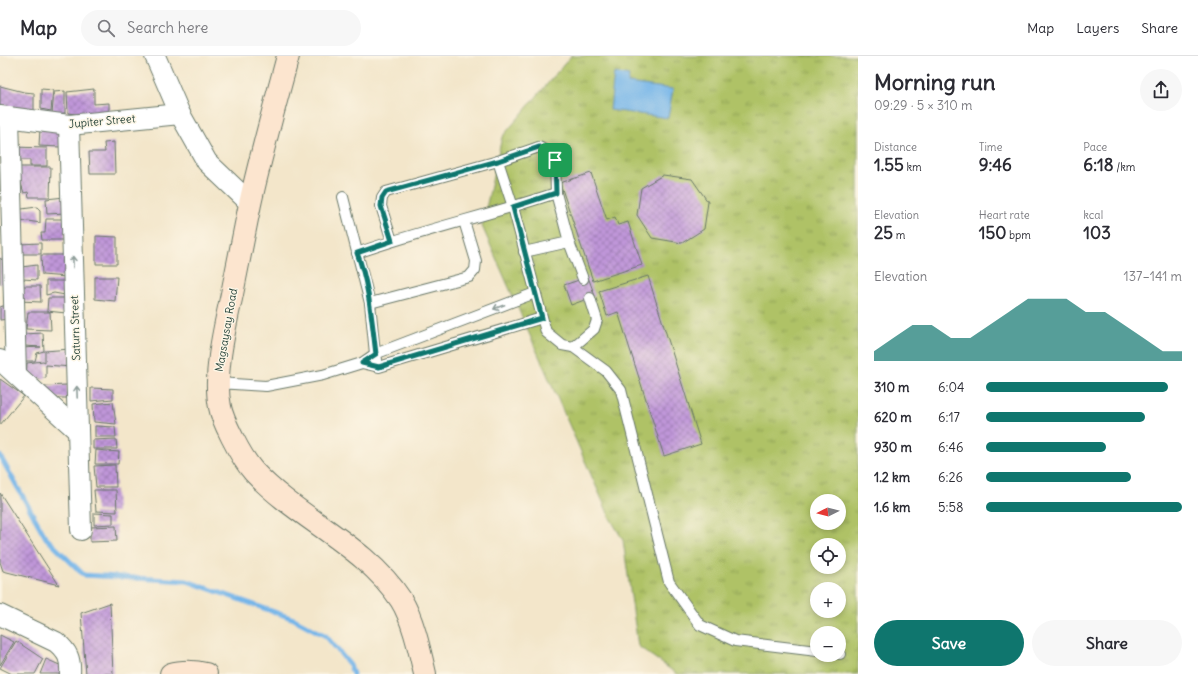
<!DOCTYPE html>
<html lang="en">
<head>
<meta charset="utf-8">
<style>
  :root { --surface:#fff; --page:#f7f7f7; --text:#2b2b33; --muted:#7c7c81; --line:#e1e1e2; --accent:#0f766e }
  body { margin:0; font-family:Delius,sans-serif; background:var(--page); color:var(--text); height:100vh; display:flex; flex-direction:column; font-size:15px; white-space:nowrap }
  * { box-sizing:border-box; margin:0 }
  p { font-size:13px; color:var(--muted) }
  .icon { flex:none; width:22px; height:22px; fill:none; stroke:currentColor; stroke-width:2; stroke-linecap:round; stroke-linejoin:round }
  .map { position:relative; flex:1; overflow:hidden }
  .drawer { display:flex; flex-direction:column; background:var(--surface); width:340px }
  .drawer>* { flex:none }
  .needle { width:26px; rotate:264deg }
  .tools { position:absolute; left:810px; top:438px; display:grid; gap:8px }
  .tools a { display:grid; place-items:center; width:36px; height:36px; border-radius:50%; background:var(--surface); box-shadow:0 2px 6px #0003; font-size:20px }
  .pin { position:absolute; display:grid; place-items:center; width:34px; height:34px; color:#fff; margin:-17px; border-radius:8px; box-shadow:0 2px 6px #0006 }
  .round { display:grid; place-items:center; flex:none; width:42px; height:42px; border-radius:21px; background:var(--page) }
  .overview { display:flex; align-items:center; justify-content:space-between; height:68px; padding:0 16px }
  h1 { font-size:22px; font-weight:700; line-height:30px }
  .figures { display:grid; grid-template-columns:repeat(3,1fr); gap:6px; height:68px; padding:4px 16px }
  .figures div { display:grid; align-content:center }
  .figures b { font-size:17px; font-weight:700 }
  .figures small { font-size:11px; font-weight:400 }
  .figures p { font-size:11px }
  .chart { height:112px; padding:8px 16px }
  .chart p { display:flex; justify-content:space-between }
  .chart svg { width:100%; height:72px; margin-top:4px; fill:var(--accent); opacity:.7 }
  .action { display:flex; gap:8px; margin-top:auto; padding:8px 16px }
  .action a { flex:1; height:46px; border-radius:24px; background:var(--accent); color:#fff; font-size:16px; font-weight:700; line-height:46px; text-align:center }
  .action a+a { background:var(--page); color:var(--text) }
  ul { padding:0 16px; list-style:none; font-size:13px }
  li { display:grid; grid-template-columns:64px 48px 1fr; align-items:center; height:30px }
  li i { height:10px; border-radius:5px; background:var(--accent) }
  header { display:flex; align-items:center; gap:24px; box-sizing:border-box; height:56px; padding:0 20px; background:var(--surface); border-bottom:1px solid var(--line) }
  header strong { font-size:19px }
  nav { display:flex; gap:22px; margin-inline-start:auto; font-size:14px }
  .search { width:280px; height:36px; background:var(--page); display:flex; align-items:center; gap:10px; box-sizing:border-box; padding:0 14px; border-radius:22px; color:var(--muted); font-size:15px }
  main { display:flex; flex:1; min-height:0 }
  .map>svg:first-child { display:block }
  .grass { fill:url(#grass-tufts); stroke:#67804d; fill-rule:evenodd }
  .water { fill:#74b5e9; stroke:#4a798e }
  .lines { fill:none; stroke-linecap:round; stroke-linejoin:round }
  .stream { stroke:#74b5e9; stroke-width:5 }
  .building { fill:url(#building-cross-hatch) }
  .service-casing { stroke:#697868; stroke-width:12 }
  .minor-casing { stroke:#697868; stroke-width:22 }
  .secondary-casing { stroke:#697868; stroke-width:24 }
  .service { stroke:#fff; stroke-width:10 }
  .minor { stroke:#fff; stroke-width:20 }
  .secondary { stroke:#fce5cf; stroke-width:22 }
  .oneway { stroke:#8f9e9a }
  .route-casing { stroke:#fff; stroke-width:8 }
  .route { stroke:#0f766e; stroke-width:5 }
  .labels { text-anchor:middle; stroke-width:3; stroke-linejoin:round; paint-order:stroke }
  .street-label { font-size:11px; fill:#1f3d34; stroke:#fcf5e5 }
</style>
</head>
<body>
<header>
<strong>Map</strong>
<div class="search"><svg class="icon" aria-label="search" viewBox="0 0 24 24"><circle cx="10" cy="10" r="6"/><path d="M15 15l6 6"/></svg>Search here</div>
<nav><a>Map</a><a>Layers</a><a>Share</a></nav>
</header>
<main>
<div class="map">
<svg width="858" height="618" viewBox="0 0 858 618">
  <defs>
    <pattern id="grass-tufts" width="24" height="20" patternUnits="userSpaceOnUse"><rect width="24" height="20" fill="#afc266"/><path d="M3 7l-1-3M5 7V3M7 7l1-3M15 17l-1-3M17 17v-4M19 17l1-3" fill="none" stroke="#8e9f55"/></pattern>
    <pattern id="building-cross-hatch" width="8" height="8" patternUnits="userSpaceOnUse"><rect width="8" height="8" fill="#c096d9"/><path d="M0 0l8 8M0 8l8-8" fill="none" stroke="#9b7cb1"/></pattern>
  </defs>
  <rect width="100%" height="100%" fill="#fcf5e5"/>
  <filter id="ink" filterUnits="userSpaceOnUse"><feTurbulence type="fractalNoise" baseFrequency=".025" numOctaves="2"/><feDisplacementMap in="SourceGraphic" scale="8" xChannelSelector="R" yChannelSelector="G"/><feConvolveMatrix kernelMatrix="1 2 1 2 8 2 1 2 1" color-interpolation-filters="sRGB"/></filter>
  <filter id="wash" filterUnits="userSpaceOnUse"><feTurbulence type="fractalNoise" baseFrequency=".012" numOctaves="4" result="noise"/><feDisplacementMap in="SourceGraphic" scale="16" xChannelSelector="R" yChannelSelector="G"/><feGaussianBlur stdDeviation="0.9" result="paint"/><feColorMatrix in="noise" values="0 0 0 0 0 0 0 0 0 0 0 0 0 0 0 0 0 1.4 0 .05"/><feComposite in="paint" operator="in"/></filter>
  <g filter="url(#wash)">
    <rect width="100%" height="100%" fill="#f3e6ca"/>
    <path class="grass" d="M 571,0 L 858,0 L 858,618 L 677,618 L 638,590 L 623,484 L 610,462 L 482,170 L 502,81 ZM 817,445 L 839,445 L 839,467 L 817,467 ZM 817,489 L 839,489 L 839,511 L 817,511 ZM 817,533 L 839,533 L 839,555 L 817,555 ZM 817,577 L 839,577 L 839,599 L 817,599 Z"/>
    <path class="water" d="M 614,17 L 629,20 L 628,27 L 673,33 L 668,62 L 610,54 Z"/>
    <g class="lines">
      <path class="stream" d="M 0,400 L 46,482 L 84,519 L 187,525 L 294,563 L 326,580 L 350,609 L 353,618"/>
    </g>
    <g id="blocks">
      <g class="building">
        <path d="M 0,30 L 24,36 L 34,37 L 34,56 L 25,53 L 0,50 Z"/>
        <path d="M 41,33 L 53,34 L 51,55 L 41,53 Z"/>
        <path d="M 94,33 L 94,48 L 109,47 L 109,59 L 92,60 L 68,57 L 67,36 Z"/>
        <path d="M 65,35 L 65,57 L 52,58 L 54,36 Z"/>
        <path d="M 40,72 L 62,73 L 60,91 L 39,90 Z"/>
        <path d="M 114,86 L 115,118 L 90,118 L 89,96 L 105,96 L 104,87 Z"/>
        <path d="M 11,91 L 47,92 L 47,110 L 30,110 L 30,104 L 11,104 Z"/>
        <path d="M 16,111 L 51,111 L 50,141 L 29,141 L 28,136 L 24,137 Z"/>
        <path d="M 591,117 L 607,164 L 615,161 L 618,169 L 628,166 L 642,209 L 593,225 L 560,127 Z"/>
        <path d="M 663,119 L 692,123 L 708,146 L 704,173 L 682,187 L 652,182 L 637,159 L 641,132 Z"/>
        <path d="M 65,141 L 66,157 L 47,158 L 46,143 Z"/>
        <path d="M 37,151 L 40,154 L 40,167 L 28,165 L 15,166 L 14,154 Z"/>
        <path d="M 46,163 L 68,163 L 64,184 L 42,184 L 41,177 L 45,177 Z"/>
        <path d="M 96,180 L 117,181 L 117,208 L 96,208 Z"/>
        <path d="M 41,187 L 41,198 L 20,198 L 19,188 Z"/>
        <path d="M 41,199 L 67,199 L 67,221 L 42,219 Z"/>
        <path d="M 0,202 L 5,206 L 4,227 L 0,228 Z"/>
        <path d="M 37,209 L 37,224 L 22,223 L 22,211 Z"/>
        <path d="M 648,220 L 701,388 L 664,400 L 618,256 L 607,260 L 599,235 Z"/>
        <path d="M 95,221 L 117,221 L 115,245 L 95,243 Z"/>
        <path d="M 588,221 L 595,240 L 571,249 L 564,229 Z"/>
        <path d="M 46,225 L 66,225 L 65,239 L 54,237 L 46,239 Z"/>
        <path d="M 19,230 L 40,230 L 41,246 L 19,245 Z"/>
        <path d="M 48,242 L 67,242 L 66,257 L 47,255 Z"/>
        <path d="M 9,248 L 8,263 L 0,264 L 0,251 Z"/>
        <path d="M 28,256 L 50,256 L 51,274 L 26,273 Z"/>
        <path d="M 43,277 L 44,295 L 37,297 L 35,305 L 22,305 L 20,292 L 41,291 L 25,290 L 24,278 Z"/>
        <path d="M 70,293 L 71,311 L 46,309 L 46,322 L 26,324 L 27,307 L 43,305 L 45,306 L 45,295 Z"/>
        <path d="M 0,323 L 24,340 L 0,369 Z"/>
        <path d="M 67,329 L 68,342 L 44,342 L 43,330 Z"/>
        <path d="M 91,332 L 113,333 L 113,343 L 91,345 Z"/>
        <path d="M 113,346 L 116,368 L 94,366 L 93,348 Z"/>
        <path d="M 95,370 L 115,371 L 116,381 L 95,381 Z"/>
        <path d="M 116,383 L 117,393 L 93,393 L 93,384 Z"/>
        <path d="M 96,394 L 119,396 L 118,408 L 95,408 Z"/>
        <path d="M 115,409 L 116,431 L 96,431 L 94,410 Z"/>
        <path d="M 94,434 L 116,434 L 117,456 L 96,455 Z"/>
        <path d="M 0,437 L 59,529 L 3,515 L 0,506 Z"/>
        <path d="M 94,457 L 113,458 L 113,468 L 94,469 Z"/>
        <path d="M 116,470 L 117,485 L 90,486 L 90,471 Z"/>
        <path d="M 110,547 L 113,618 L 86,618 L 81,557 Z"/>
        <path d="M 0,579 L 14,586 L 0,609 Z"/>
        <path d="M 16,585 L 43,603 L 35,618 L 12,618 L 0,612 Z"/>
        <path d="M 46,603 L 64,611 L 62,618 L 40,618 Z"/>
      </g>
    </g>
  </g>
  <g filter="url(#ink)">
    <use href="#blocks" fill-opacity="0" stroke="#697868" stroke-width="1"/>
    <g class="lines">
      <g class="service-casing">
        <g id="service">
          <path d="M 498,105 L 513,151 L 546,276 L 562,289 L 573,291 L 606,315 L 621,334 L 669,526 L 700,569 L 735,585 L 817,595"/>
          <path d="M 343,141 L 370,247 L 469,221 L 475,214 L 476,205 L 464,165"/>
          <path d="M 392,185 L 381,150 L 382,142 L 386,136 L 498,105 L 539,91 L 548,96 L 555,104 L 556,137"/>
          <path d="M 569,186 L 583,223"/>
          <path d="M 357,197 C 422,174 490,159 556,137 L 569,186 L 524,196"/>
          <path d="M 370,247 L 375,298 L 377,303"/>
          <path d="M 573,291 L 594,273 L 597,264 L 590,242"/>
          <path d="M 362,307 L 379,311 L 542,262"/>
          <path d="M 218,327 L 266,330 L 323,319 L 362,307 L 375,298 L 535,237"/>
          <path d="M 839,598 L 840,598"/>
        </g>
      </g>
      <g class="minor-casing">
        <g id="minor">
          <path d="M 155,0 L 180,58 L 207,106 L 250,147"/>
          <path d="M 0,60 L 69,69 L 180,58"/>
          <path d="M 9,61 L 16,318"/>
          <path d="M 69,69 L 81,474"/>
          <path d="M 0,304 L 78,375"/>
          <path d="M 0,559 L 56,586 C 68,596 71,603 70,618"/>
        </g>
      </g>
      <g class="secondary-casing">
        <g id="secondary">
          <path d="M 288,0 C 275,49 261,98 250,148 C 244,178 238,208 232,238 C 225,271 213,318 220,351 C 222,362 228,373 233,383 C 239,395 246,407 254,416 C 298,463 365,489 401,544 C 413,563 420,596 425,618"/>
          <path d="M 171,618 C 181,615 195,615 206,618"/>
        </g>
      </g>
      <use href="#service" class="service"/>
      <use href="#minor" class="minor"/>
      <use href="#secondary" class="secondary"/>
    </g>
    <defs><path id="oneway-shaft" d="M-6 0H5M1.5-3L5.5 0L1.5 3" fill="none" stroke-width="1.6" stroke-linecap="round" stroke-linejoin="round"/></defs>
    <g class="oneway">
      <use href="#oneway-shaft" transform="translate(73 206) rotate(-92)"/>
      <use href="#oneway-shaft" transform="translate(499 251) rotate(159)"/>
      <use href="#oneway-shaft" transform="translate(77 336) rotate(-92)"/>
    </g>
  </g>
  <g class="lines" filter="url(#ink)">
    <g class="route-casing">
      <path id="route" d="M 539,91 L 548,96 L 555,104 L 556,137 L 513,151 L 542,262 L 379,311 L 362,307 L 376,298 C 372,266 369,227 357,197 L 392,185 L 381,150 L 382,142 L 386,136 L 498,105 Z"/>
    </g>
    <use href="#route" class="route"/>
  </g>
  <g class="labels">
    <g class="street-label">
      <text transform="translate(102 65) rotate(-5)" y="4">Jupiter Street</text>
      <text transform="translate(75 272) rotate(-92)" y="4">Saturn Street</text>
      <text transform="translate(226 274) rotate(-80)" y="4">Magsaysay Road</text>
    </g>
  </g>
</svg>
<div class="tools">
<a><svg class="needle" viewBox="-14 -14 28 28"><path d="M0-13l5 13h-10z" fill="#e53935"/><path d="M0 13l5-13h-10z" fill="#7c7c81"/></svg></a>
<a><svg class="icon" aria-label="locate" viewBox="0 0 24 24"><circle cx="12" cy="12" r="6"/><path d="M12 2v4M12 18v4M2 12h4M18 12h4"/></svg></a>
<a>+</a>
<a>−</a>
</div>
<div class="pin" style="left:555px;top:104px;background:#1e9e55"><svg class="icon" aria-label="arrive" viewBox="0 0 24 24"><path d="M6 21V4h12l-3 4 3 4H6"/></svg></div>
</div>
<section class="drawer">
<div class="overview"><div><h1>Morning run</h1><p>09:29 · 5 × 310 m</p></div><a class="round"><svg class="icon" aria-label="share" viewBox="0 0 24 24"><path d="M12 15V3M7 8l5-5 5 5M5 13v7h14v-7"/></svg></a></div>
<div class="figures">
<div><p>Distance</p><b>1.55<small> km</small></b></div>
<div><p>Time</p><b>9:46</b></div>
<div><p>Pace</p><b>6:18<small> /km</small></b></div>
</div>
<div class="figures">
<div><p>Elevation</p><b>25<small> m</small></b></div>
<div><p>Heart rate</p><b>150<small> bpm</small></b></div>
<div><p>kcal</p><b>103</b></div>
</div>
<div class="chart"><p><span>Elevation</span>137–141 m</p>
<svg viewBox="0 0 160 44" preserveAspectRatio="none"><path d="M0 44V38L10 30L20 22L30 22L40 30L50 30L60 22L70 14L80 6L90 6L100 6L110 14L120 14L130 22L140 30L150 38L160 38V44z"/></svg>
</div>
<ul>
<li><b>310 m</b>6:04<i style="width:93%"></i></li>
<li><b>620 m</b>6:17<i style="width:81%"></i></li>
<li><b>930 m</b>6:46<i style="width:61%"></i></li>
<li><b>1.2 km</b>6:26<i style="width:74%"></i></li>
<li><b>1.6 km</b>5:58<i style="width:100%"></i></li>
</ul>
<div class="action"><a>Save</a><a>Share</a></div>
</section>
</main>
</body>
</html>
